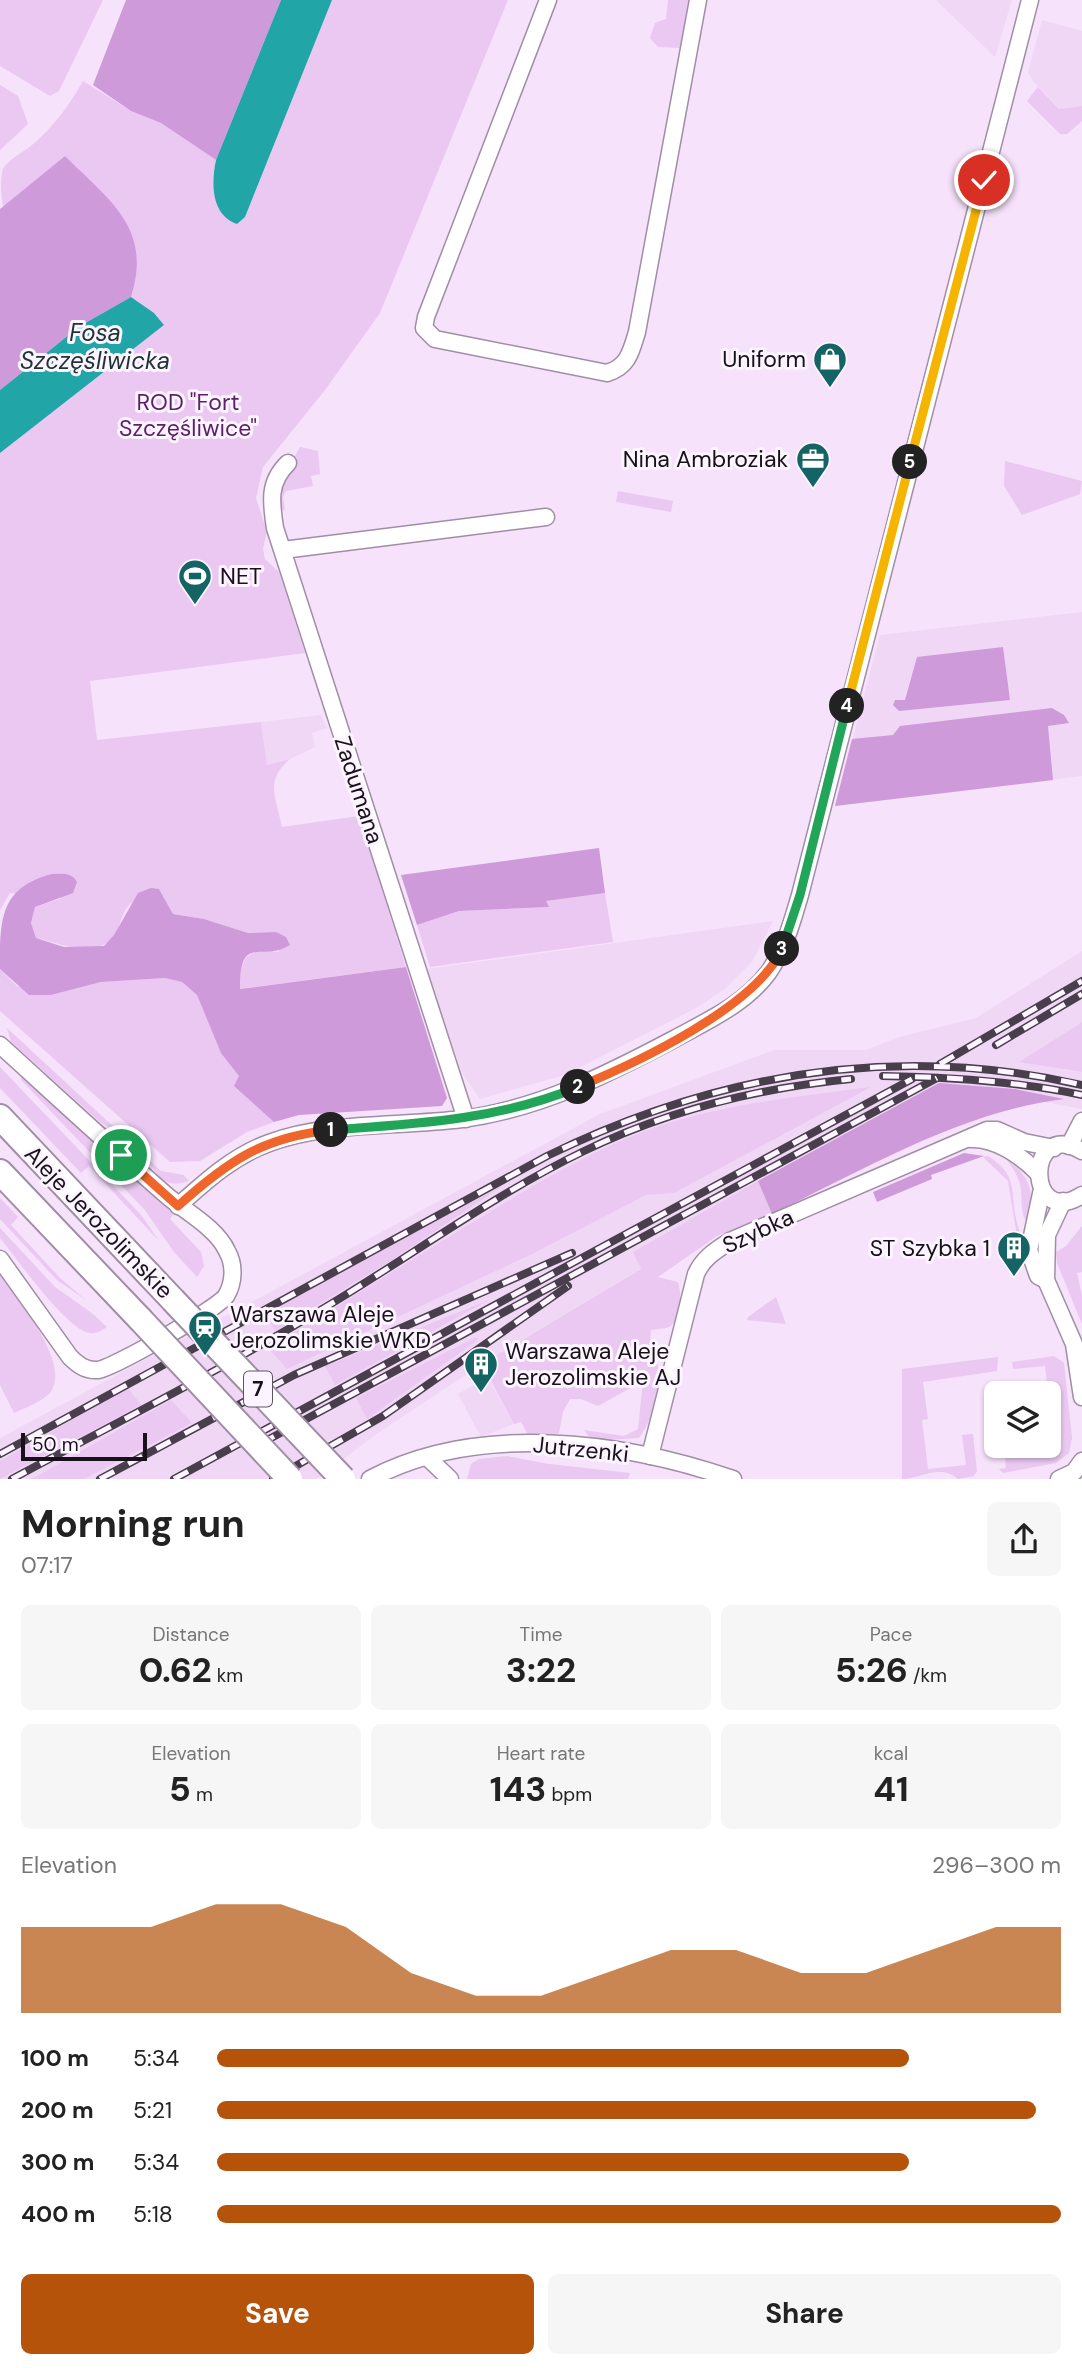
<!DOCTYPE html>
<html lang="en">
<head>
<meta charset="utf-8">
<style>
  :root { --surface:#fff; --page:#f6f6f6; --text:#222; --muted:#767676; --accent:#b45309 }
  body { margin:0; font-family:"DM Sans",sans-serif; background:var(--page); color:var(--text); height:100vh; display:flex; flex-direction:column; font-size:26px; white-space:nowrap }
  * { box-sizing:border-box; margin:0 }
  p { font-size:23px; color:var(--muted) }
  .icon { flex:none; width:38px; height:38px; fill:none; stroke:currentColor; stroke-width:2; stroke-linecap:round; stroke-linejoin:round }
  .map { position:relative; height:1479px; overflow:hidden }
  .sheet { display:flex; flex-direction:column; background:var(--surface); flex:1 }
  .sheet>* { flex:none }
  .controls { position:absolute; left:984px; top:1381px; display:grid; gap:14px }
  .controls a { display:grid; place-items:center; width:77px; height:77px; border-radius:10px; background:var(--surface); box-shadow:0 2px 5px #0004; font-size:35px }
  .scale { position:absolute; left:21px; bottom:18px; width:126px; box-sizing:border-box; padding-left:7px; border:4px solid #18111a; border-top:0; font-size:19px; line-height:24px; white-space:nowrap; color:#18111a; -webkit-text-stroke:5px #fcf4fe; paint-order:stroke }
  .pin { position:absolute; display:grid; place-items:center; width:60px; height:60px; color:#fff; margin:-30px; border:4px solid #fff; border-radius:50%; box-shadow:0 2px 7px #0007 }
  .km { position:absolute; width:35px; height:35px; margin:-18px; border-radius:50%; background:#222; color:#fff; font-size:19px; line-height:35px; text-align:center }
  .round { display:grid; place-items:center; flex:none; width:74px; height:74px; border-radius:10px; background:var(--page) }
  .head { display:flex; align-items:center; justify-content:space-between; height:119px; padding:0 21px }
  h1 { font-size:38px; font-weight:700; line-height:52px }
  .figures { display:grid; grid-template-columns:repeat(3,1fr); gap:10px; height:119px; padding:7px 21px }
  .figures div { display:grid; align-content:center; border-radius:10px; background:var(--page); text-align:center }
  .figures b { font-size:35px; font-weight:700 }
  .figures small { font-size:19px; font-weight:400 }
  .figures p { font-size:19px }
  .chart { height:196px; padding:14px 21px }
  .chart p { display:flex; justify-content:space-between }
  .chart svg { width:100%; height:126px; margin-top:7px; fill:var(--accent); opacity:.7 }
  .cta { display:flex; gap:14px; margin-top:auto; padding:14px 21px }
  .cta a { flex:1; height:80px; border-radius:10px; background:var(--accent); color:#fff; font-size:28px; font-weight:700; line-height:80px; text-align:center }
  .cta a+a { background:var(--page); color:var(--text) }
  ul { padding:0 21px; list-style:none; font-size:23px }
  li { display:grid; grid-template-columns:112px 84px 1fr; align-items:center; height:52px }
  li i { height:18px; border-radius:9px; background:var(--accent) }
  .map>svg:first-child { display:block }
  .built { fill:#f1d7f6 }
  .green { fill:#eac8f2 }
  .forest { fill:#ce9ada }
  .water { fill:#22a5a6 }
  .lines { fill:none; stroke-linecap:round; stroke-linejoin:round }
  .street-casing { stroke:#a08ea5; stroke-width:19 }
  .primary-casing { stroke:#a08ea5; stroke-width:28 }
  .street { stroke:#fff; stroke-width:16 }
  .primary { stroke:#fff; stroke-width:24 }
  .rail-casing { stroke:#493f4c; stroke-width:8 }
  .rail { stroke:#fcf4fe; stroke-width:5; stroke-dasharray:16; stroke-linecap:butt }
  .primary-bridge-casing { stroke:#a08ea5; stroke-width:28; stroke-linecap:butt }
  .primary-bridge { stroke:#fff; stroke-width:24 }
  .split-1-casing { stroke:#fff; stroke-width:14 }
  .split-2-casing { stroke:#fff; stroke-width:14 }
  .split-3-casing { stroke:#fff; stroke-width:14 }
  .split-4-casing { stroke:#fff; stroke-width:14 }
  .split-5-casing { stroke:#fff; stroke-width:14 }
  .split-6-casing { stroke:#fff; stroke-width:14 }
  .split-1 { stroke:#f0652b; stroke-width:9 }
  .split-2 { stroke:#22a559; stroke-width:9 }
  .split-3 { stroke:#f0652b; stroke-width:9 }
  .split-4 { stroke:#22a559; stroke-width:9 }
  .split-5 { stroke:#f5b400; stroke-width:9 }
  .split-6 { stroke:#f5b400; stroke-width:9 }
  .labels { text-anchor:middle; stroke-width:6; stroke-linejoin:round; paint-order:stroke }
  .shield { fill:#fcf4fe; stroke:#5c555e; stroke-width:2 }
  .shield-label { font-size:21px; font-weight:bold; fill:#18111a }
  .poi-label { font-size:23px; fill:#18111a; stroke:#fcf4fe; text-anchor:end }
  .park-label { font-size:23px; fill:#5d1e6a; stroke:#fcf4fe }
  .street-label { font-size:23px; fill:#18111a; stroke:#fcf4fe }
  .water-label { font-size:24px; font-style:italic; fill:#1e3333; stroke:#fcf4fe }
</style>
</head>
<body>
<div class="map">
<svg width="1082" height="1479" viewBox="0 0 1082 1479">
  <rect width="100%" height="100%" fill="#f6e2fb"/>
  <g class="built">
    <path d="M 936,0 L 1012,0 L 995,57 Z"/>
    <path d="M 1042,20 L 1082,31 L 1082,106 L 1060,109 L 1033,81 L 1028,72 Z"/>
    <path d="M 1082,612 L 1082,776 L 835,806 L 880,635 Z"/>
    <path d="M 321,715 L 327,728 L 312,733 L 315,747 L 290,759 L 267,765 L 261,722 Z"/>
    <path d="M 773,921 L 752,962 L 725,989 L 698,1007 L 565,1075 L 480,1099 L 462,1073 L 426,969 Z"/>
    <path d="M 1082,951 L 1082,1038 L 1064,1070 L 1082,1072 L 1082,1109 L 977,1089 L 692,1238 L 482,1364 L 378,1433 L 317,1479 L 0,1479 L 0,1438 L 600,1114 L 774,1050 L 866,1050 L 899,1037 L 976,1018 Z"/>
    <path d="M 488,1377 L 514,1424 L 481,1437 L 458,1394 Z"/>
  </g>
  <g class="green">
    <path d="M 0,0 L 103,0 L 59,91 L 50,96 L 0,66 Z"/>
    <path d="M 332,0 L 508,0 L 380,313 L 325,390 L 263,467 L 256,498 L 267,532 L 263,549 L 265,559 L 279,572 L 305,653 L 90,681 L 97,740 L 261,722 L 267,765 L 290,759 C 264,781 276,797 282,827 L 359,816 L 406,967 L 239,989 C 242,957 244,948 279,952 L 276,932 L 248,933 L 204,919 L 173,914 L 159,889 C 151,894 137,898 130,904 C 122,911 121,924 116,933 C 98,962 61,943 36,938 L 31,923 L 35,907 L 62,898 L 10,893 L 0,910 L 0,453 L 164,325 L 154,313 L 131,297 C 153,230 108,199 65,156 L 3,207 C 1,195 0,179 3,169 C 9,158 23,153 32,145 C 53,128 70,104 83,81 L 131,111 L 161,123 L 216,160 C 211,184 213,202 229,221 L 245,217 Z"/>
    <path d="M 668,0 L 689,0 L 680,48 L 658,47 L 650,38 L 655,23 L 666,19 Z"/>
    <path d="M 0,85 L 18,96 L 28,124 L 0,150 Z"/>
    <path d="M 1038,87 L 1059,109 L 1082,106 L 1082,121 L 1067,134 L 1060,134 L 1027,101 Z"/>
    <path d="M 300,447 L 318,451 L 320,474 L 311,476 L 313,486 L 286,491 L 283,497 L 285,510 L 280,510 L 282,479 Z"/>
    <path d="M 1005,461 L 1082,481 L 1080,494 L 1022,515 L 1004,486 Z"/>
    <path d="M 618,491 L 673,501 L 671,512 L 616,502 Z"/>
    <path d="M 605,893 L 613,942 L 430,967 L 417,925 L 459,911 L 548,907 L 545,901 Z"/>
    <path d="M 0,969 L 17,986 L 51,995 L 101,982 L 165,978 L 182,982 L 197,995 L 221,1052 L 239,1076 L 235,1086 L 274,1122 L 247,1132 L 200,1161 L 170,1162 L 0,1011 Z"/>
    <path d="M 1082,1022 L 1082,1072 L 1019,1062 L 1078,1025 Z"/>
    <path d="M 7,1028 L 118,1131 L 101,1123 L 11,1042 Z"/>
    <path d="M 0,1067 L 142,1216 L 159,1241 L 89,1166 L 81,1173 L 0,1088 Z"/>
    <path d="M 21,1075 L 174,1213 L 170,1219 L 201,1252 L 204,1266 L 197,1277 L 174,1252 L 144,1209 L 21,1080 Z"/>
    <path d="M 871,1087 L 674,1193 L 646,1195 L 532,1254 L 287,1369 L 268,1348 C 334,1309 398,1268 463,1228 C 533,1186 603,1141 682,1119 C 744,1102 808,1095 871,1087 Z"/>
    <path d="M 988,1156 C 1018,1175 1010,1190 1016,1218 C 1019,1234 1022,1230 1019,1249 L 1008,1181 L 983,1157 Z"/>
    <path d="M 1004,1157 C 1032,1177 1034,1191 1029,1224 C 1018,1216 1024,1194 1019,1181 C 1016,1172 1010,1164 1004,1157 Z"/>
    <path d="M 147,1158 L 161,1171 L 184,1175 L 189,1181 C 166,1189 157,1177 147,1158 Z"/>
    <path d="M 758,1181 L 772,1214 L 717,1236 L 658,1277 L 678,1282 C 682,1294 682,1320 669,1327 C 664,1329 656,1329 651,1330 C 648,1353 657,1356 661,1376 C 663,1391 648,1427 639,1438 L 592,1441 L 584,1430 L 624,1436 L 638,1429 L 643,1381 L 598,1406 L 581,1399 L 570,1399 L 563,1412 L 559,1433 L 552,1437 L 528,1435 L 521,1422 L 514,1424 L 482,1364 L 641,1269 L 633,1252 Z"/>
    <path d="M 504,1185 L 389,1262 L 275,1331 L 265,1312 Z"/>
    <path d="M 0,1198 L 18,1217 L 11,1225 L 60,1278 L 86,1300 L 57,1280 L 0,1219 Z"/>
    <path d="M 1082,1226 L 1082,1272 L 1077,1273 L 1082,1296 L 1082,1324 L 1057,1263 L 1056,1252 L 1066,1246 Z"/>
    <path d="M 0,1228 L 55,1287 L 93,1314 L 107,1327 C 100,1332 94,1335 86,1332 C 62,1323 18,1260 0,1238 Z"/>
    <path d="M 0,1274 C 17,1298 69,1361 52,1390 C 45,1401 25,1408 14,1413 L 0,1385 Z"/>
    <path d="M 776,1297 L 786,1324 L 747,1320 L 748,1317 Z"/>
    <path d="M 489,1300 L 335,1385 L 325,1366 Z"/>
    <path d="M 476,1337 L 478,1340 L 367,1419 L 356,1398 Z"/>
    <path d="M 1054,1356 L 1064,1363 L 1072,1438 L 1069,1453 L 1056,1463 L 1003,1473 L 999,1469 L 1006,1468 L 1004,1446 L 1048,1446 L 1048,1441 L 1053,1439 L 1045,1366 L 1013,1369 L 1012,1362 Z"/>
    <path d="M 998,1357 L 997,1371 L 923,1382 L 928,1419 L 922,1420 L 928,1469 L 966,1465 L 962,1435 L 973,1434 L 977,1471 L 974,1476 L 958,1479 C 940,1463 920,1479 902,1479 L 902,1369 Z"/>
    <path d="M 128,1388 L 141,1405 L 0,1479 L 0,1461 Z"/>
    <path d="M 171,1400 L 192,1423 L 84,1479 L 32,1479 Z"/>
    <path d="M 507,1456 L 549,1464 L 630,1473 L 628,1479 L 467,1479 L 471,1464 L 479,1459 Z"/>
  </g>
  <g class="forest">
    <path d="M 126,0 L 281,0 L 216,160 L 161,123 L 131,111 L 93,85 Z"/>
    <path d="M 65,156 C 109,200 153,228 131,297 L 80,326 L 0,390 L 0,209 Z"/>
    <path d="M 1003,647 L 1010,700 L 899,711 L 893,705 L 895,700 L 905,700 L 917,657 Z"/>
    <path d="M 1052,708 L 1064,715 L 1069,723 L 1048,726 L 1053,780 L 835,806 L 852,739 L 893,735 L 900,726 Z"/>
    <path d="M 599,848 L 605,893 L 546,901 L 549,907 L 459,911 L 417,925 L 401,875 Z"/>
    <path d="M 52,874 C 62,874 71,872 77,882 L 73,893 L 35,907 L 31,923 L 36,938 L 64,947 L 104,946 L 114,935 L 138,893 L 151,888 L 159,889 L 173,914 L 204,919 L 248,933 L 276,932 L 286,937 L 290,945 C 261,963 240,932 240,989 L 406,967 L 447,1098 L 442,1106 L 299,1115 L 274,1122 L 234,1086 L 239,1076 L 221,1053 L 197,995 L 182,982 L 165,978 L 101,982 L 51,995 L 29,995 L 0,969 C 0,918 0,888 52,874 Z"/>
    <path d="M 939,1083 L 1015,1089 L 1064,1099 C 963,1111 863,1170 772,1214 L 758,1181 Z"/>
    <path d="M 964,1153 L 984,1156 L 931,1175 L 932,1179 L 877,1202 L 873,1192 Z"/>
  </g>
  <g class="water">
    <path d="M 281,0 L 332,0 L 245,217 L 237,224 C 211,215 211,183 216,160 Z"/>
    <path d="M 131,297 L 154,313 L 164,325 L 0,453 L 0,390 L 80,326 Z"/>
  </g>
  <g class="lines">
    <g class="street-casing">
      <g id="street">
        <path d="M 548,0 L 426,317 L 424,328 L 435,339 L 607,373 C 628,367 631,352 637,332 L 698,0"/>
        <path d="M 288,463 C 268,482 271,502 275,528 L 466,1119"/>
        <path d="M 283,550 L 546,517"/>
        <path d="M 0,1045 C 55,1095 109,1145 165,1194 C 184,1211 216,1227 227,1251 C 235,1265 234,1283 226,1296 C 217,1309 113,1368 98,1370 C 86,1371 78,1365 70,1357 L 0,1259"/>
        <path d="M 971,1139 C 995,1138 1020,1155 1037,1172"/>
        <path d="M 1069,1146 L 1082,1121"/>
        <path d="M 1082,1151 C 1024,1117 1026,1231 1082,1195"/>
        <path d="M 1042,1189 L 1029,1250 L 1038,1276 L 1046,1280"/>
        <path d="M 1063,1201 L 1047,1235 L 1046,1280 L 1074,1344 L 1082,1397"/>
        <path d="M 178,1206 C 206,1181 233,1156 269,1143 C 329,1121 399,1127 462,1119 C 539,1109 606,1075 674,1039 C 707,1021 745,1004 768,973 C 785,949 792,922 800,895 L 1030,0"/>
        <path d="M 650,1456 L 696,1274 C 703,1258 715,1251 730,1241 L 987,1130 L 997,1130 L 1024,1142 L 1054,1148"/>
        <path d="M 427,1457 L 450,1479"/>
        <path d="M 370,1479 C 477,1422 623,1441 733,1479"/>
        <path d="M 1059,1479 L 1074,1472 L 1082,1461"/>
      </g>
    </g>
    <g class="primary-casing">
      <g id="primary">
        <path d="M 0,1117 L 173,1300"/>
        <path d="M 0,1172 L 140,1319"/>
      </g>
    </g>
    <use href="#street" class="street"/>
    <use href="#primary" class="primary"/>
    <g class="rail-casing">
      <g id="rail">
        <path d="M 996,1045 L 1082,994"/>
        <path d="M 940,1064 L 1082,981"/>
        <path d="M 883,1076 C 950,1077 1016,1081 1082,1095"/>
        <path d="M 260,1444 L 937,1078"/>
        <path d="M 0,1454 L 547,1156 C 717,1073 896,1043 1082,1085"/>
        <path d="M 12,1479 C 114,1424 219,1371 319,1311 C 407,1259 490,1197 582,1152 C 666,1111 758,1088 851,1079"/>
        <path d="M 100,1479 L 294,1375 L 572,1253"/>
        <path d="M 174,1479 L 912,1079"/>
        <path d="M 273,1479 L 383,1416 L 568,1286"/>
      </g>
    </g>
    <use href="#rail" class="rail"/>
    <g class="primary-bridge-casing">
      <g id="primary-bridge">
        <path d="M 173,1300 L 343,1479"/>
        <path d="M 140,1319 L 290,1479"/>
      </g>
    </g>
    <use href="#primary-bridge" class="primary-bridge"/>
  </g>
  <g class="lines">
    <g class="split-1-casing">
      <path id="split-1" d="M 121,1155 L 178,1206 C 228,1161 263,1137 331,1130"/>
    </g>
    <g class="split-2-casing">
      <path id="split-2" d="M 331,1130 C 416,1124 498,1120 578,1087"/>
    </g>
    <g class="split-3-casing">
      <path id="split-3" d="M 578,1087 C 636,1063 756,1007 782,949"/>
    </g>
    <g class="split-4-casing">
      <path id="split-4" d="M 782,949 L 800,895 L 847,706"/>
    </g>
    <g class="split-5-casing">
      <path id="split-5" d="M 847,706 L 910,462"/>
    </g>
    <g class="split-6-casing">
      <path id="split-6" d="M 910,462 L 984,180"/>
    </g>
    <use href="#split-1" class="split-1"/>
    <use href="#split-2" class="split-2"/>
    <use href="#split-3" class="split-3"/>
    <use href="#split-4" class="split-4"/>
    <use href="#split-5" class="split-5"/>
    <use href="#split-6" class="split-6"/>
  </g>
  <defs>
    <g id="shop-pin" transform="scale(1.75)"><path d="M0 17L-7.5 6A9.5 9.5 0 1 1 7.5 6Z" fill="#156465" stroke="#fcf4fe"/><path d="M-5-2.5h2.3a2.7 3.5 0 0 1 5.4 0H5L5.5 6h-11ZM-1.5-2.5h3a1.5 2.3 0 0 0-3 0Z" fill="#fff"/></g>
    <g id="office-pin" transform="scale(1.75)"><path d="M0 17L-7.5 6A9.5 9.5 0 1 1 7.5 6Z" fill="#156465" stroke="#fcf4fe"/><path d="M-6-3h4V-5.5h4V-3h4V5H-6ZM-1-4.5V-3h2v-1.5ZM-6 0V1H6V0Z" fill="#fff"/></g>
    <g id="stadium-pin" transform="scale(1.75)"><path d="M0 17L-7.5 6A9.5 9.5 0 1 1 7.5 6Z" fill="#156465" stroke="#fcf4fe"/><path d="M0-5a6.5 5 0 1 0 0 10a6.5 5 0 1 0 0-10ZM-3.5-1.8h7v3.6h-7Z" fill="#fff"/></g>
    <g id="building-pin" transform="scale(1.75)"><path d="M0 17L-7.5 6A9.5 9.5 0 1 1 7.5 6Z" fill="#156465" stroke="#fcf4fe"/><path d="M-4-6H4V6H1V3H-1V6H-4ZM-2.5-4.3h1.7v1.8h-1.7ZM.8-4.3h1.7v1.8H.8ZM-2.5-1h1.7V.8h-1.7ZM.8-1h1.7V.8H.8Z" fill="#fff"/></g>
    <g id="station-pin" transform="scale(1.75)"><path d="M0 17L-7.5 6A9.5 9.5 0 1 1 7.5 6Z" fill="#156465" stroke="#fcf4fe"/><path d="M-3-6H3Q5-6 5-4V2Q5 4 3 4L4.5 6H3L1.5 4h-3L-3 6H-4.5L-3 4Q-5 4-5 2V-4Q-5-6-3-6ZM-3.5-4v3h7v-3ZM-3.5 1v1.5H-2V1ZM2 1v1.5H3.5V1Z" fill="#fff"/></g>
  </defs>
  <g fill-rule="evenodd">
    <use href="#shop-pin" x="830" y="359"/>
    <use href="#office-pin" x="813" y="459"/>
    <use href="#stadium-pin" x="195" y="576"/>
    <use href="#building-pin" x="1014" y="1248"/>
    <use href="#station-pin" x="205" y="1327"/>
    <use href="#building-pin" x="481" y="1364"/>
  </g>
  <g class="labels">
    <rect class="shield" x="244" y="1371.5" width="28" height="35" rx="5"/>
    <g class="shield-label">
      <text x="258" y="1396">7</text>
    </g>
    <g class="poi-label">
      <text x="806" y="367">Uniform</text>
      <text x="788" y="467">Nina Ambroziak</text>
      <text x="220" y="584" text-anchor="start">NET</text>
      <text x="990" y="1256">ST Szybka 1</text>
      <text x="230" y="1322" text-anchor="start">Warszawa Aleje<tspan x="230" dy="26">Jerozolimskie WKD</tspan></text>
      <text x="505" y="1359" text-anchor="start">Warszawa Aleje<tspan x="505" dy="26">Jerozolimskie AJ</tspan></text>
    </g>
    <g class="park-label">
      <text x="188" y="410">ROD "Fort<tspan x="188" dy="26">Szczęśliwice"</tspan></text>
    </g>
    <g class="street-label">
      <text transform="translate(359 790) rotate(72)" y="8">Zadumana</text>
      <text transform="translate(99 1222) rotate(46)" y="8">Aleje Jerozolimskie</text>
      <text transform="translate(758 1231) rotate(-25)" y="8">Szybka</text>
      <text transform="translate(581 1449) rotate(6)" y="8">Jutrzenki</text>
    </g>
    <g class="water-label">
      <text x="95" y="341">Fosa<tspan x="95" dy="28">Szczęśliwicka</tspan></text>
    </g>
  </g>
</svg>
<div class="controls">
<a><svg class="icon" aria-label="layers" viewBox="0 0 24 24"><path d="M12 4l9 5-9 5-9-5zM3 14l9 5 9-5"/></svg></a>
</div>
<div class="scale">50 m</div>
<div class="pin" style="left:121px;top:1155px;background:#1e9e55"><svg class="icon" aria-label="arrive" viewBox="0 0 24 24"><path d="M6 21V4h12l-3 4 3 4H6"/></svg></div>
<div class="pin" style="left:984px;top:180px;background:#d93025"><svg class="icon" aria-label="check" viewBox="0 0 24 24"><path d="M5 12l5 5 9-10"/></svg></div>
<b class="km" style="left:331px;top:1130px">1</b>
<b class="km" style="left:578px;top:1087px">2</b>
<b class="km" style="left:782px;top:949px">3</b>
<b class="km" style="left:847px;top:706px">4</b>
<b class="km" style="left:910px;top:462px">5</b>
</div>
<section class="sheet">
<div class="head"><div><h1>Morning run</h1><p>07:17</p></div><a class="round"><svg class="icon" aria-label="share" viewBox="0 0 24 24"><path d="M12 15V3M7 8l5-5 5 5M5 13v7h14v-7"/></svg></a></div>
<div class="figures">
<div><p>Distance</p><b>0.62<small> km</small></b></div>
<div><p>Time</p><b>3:22</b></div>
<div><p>Pace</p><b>5:26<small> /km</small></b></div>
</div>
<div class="figures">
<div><p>Elevation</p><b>5<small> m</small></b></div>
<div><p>Heart rate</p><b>143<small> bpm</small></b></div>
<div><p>kcal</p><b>41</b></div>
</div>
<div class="chart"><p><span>Elevation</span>296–300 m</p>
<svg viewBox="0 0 160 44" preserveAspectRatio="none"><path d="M0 44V14L10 14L20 14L30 6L40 6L50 14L60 30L70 38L80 38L90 30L100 22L110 22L120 30L130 30L140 22L150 14L160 14V44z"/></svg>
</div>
<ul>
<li><b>100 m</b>5:34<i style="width:82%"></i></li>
<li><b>200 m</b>5:21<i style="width:97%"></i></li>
<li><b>300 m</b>5:34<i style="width:82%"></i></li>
<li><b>400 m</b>5:18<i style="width:100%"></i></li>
</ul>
<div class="cta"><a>Save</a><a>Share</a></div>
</section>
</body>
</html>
